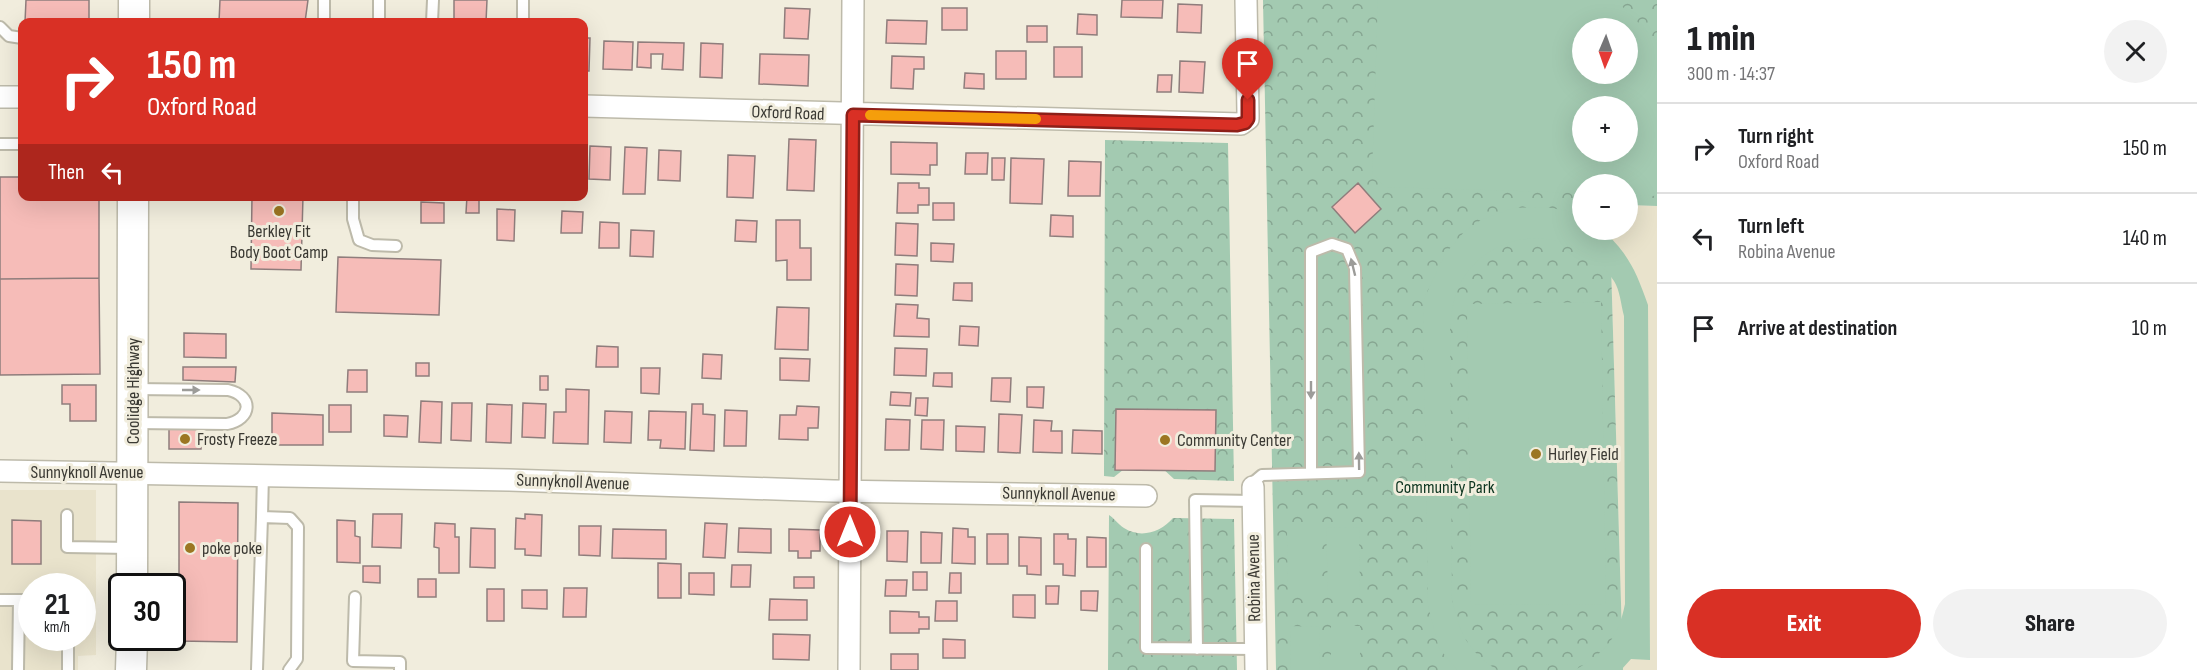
<!DOCTYPE html>
<html lang="en">
<head>
<meta charset="utf-8">
<style>
	body { margin:0; font-family:"Sofia Sans Condensed",sans-serif; background:#f2f2f2; color:#202124; height:100vh; display:flex; flex-direction:column; font-size:22px; white-space:nowrap }
	* { box-sizing:border-box; margin:0 }
	p { font-size:20px; color:#757577 }
	.icon { flex:none; width:33px; height:33px; fill:none; stroke:currentColor; stroke-width:2; stroke-linecap:round; stroke-linejoin:round }
	.map { position:relative; flex:1; overflow:hidden }
	.sheet { display:flex; flex-direction:column; background:#fff; width:540px }
	.sheet>* { flex:none }
	.hud { position:absolute; left:18px; top:18px; width:570px; height:183px; border-radius:12px; box-shadow:0 6px 24px #0002; background:#d93025; color:#fff; overflow:hidden }
	.needle { width:39px; rotate:182deg }
	.controls { position:absolute; left:1572px; top:18px; display:grid; gap:12px }
	.controls a { display:grid; place-items:center; width:66px; height:66px; border-radius:50%; background:#fff; box-shadow:0 6px 24px #0002; font-size:30px }
	.speed { position:absolute; left:18px; top:573px; display:flex; gap:12px; font-size:30px; font-weight:700; text-align:center }
	.speed>* { display:grid; place-content:center; width:78px; height:78px; border-radius:50%; background:#fff; box-shadow:0 6px 24px #0002; line-height:1 }
	.speed small { font-size:15px; font-weight:400 }
	.speed .limit { border:3px solid #111; border-radius:9px; background:#fff; color:#111 }
	.pin { position:absolute; display:grid; place-items:center; width:51px; height:51px; color:#fff; margin:-62px -26px; border-radius:50% 50% 50% 0; rotate:-45deg; box-shadow:0 0 6px #0007 }
	.pin .icon { rotate:45deg }
	.me { position:absolute; width:66px; margin:-33px; rotate:0deg; stroke-linejoin:round; filter:drop-shadow(0 0 4px #0008) }
	.turn { display:flex; align-items:center; gap:21px; height:126px; padding:0 30px; font-size:27px }
	.turn .icon { width:78px; height:78px; stroke-width:2.5 }
	.turn b { display:block; font-size:42px; line-height:51px }
	.then { display:flex; align-items:center; height:57px; padding:0 30px; background:#0003; gap:12px; font-size:22px }
	.round { display:grid; place-items:center; flex:none; width:63px; height:63px; border-radius:32px; background:#f2f2f2 }
	.headline { display:flex; align-items:center; justify-content:space-between; height:102px; padding:0 30px }
	h1 { font-size:36px; font-weight:800; line-height:45px }
	.primary-button { display:flex; gap:12px; margin-top:auto; padding:12px 30px }
	.primary-button a { flex:1; height:69px; border-radius:36px; background:#d93025; color:#fff; font-size:24px; font-weight:800; line-height:69px; text-align:center }
	.primary-button a+a { background:#f2f2f2; color:#202124 }
	ul { padding:0; list-style:none }
	li { display:flex; align-items:center; gap:18px; height:90px; padding:0 30px; border-top:2px solid #e0e0e0 }
	li div { flex:1 }
	li b { display:block; font-size:22px }
	li em { font-style:normal }
	main { display:flex; flex:1; min-height:0 }
	.map>svg:first-child { display:block }
</style>
</head>
<body>
<main>
<div class="map">
<svg width="1657" height="670" viewBox="0 0 1657 670">
	<defs>
		<pattern id="forest-crowns" width="20" height="18" patternUnits="userSpaceOnUse" patternTransform="scale(1.5)"><rect width="20" height="18" fill="#a3cab1"/><path d="M2 6a3 3 0 1 1 6 0M12 15a3 3 0 1 1 6 0" fill="none" stroke="#86a591"/></pattern>
	</defs>
	<rect width="100%" height="100%" fill="#f1eddd"/>
	<path fill="#e9e3cc" fill-rule="evenodd" d="M 1628,205 L 1657,206 L 1657,670 L 1623,670 L 1610,230 L 1628,230 Z
		M 0,490 L 96,490 L 96,655 L 78,656 L 78,670 L 0,670 ZM 32,586 L 82,586 L 82,638 L 32,638 Z"/>
	<path fill="url(#forest-crowns)" fill-rule="evenodd" d="M 1263,0 L 1657,0 L 1657,206 L 1628,205 L 1628,184 L 1582,184 L 1582,230 L 1610,230 L 1623,670 L 1276,670 ZM 1582,28 L 1628,28 L 1628,74 L 1582,74 ZM 1582,106 L 1628,106 L 1628,152 L 1582,152 Z
		M 1105,140 L 1228,143 L 1234,481 L 1174,479 L 1161,467 L 1128,466 L 1114,477 L 1104,476 Z
		M 1109,515 C 1114,518 1118,524 1124,528 C 1141,539 1161,532 1173,518 L 1234,519 L 1237,670 L 1108,670 Z"/>
	<path fill="#a3cab1" fill-rule="evenodd" d="M 1378,0 L 1616,0 L 1657,42 L 1657,196 L 1628,195 L 1628,184 L 1582,184 L 1582,193 L 1386,187 L 1372,174 ZM 1582,28 L 1628,28 L 1628,74 L 1582,74 ZM 1582,106 L 1628,106 L 1628,152 L 1582,152 Z
		M 1546,207 L 1572,212 L 1582,218 L 1582,230 L 1603,230 C 1629,255 1636,271 1648,305 L 1650,660 L 1631,659 L 1621,670 L 1575,670 C 1605,653 1618,638 1625,604 L 1624,316 C 1621,305 1620,290 1614,281 C 1578,226 1497,223 1462,280 C 1454,294 1452,310 1450,325 L 1452,599 C 1460,634 1467,650 1497,670 L 1457,670 L 1439,648 L 1428,606 L 1423,301 L 1445,254 L 1464,232 L 1481,220 L 1513,208 Z
		M 1601,302 L 1606,604 L 1471,605 L 1467,304 Z
		M 1359,527 L 1360,590 L 1328,590 L 1326,528 Z
		M 1287,528 L 1319,528 L 1319,591 L 1288,591 Z
		M 1290,626 L 1319,627 L 1320,670 L 1291,670 Z
		M 1331,626 L 1360,626 L 1360,670 L 1331,670 Z"/>
	<path fill="#f6bcb8" stroke="#8f7d7c" stroke-width="1.5" d="M 26,0 L 89,0 L 89,22 L 25,22 Z
		M 220,0 L 308,0 L 305,22 L 219,22 Z
		M 454,0 L 487,0 L 486,22 L 454,22 Z
		M 1122,0 L 1163,0 L 1162,18 L 1121,17 Z
		M 1178,4 L 1202,5 L 1201,33 L 1177,32 Z
		M 785,8 L 810,9 L 808,39 L 784,38 Z
		M 942,8 L 967,8 L 967,30 L 942,30 Z
		M 1078,14 L 1097,15 L 1097,35 L 1077,34 Z
		M 887,20 L 927,21 L 926,44 L 886,43 Z
		M 1027,26 L 1047,26 L 1047,42 L 1027,42 Z
		M 584,38 L 590,38 L 589,71 L 584,71 Z
		M 604,41 L 633,42 L 632,70 L 603,69 Z
		M 638,42 L 684,43 L 683,70 L 662,69 L 663,54 L 651,54 L 651,68 L 637,67 Z
		M 701,43 L 723,44 L 722,78 L 700,77 Z
		M 1054,47 L 1082,47 L 1082,77 L 1054,77 Z
		M 996,51 L 1026,51 L 1026,79 L 996,79 Z
		M 760,54 L 809,55 L 808,86 L 759,84 Z
		M 892,56 L 924,57 L 924,69 L 914,69 L 913,89 L 891,88 Z
		M 1180,61 L 1205,62 L 1203,93 L 1179,92 Z
		M 965,73 L 984,74 L 984,89 L 964,88 Z
		M 1158,75 L 1172,75 L 1171,92 L 1157,92 Z
		M 789,139 L 816,140 L 814,191 L 787,190 Z
		M 891,142 L 937,143 L 937,165 L 930,165 L 930,175 L 891,174 Z
		M 590,146 L 611,147 L 610,180 L 589,179 Z
		M 625,147 L 647,148 L 645,194 L 623,194 Z
		M 659,150 L 681,151 L 680,181 L 658,180 Z
		M 966,153 L 988,153 L 987,174 L 965,174 Z
		M 728,155 L 755,156 L 753,198 L 727,197 Z
		M 992,158 L 1005,158 L 1004,180 L 992,180 Z
		M 1011,158 L 1044,159 L 1042,204 L 1010,203 Z
		M 1069,161 L 1101,162 L 1100,196 L 1068,196 Z
		M 0,177 L 22,177 L 22,196 L 99,196 L 99,278 L 0,279 Z
		M 898,183 L 919,183 L 919,188 L 929,188 L 929,205 L 918,205 L 918,213 L 897,213 Z
		M 1358,183 L 1381,209 L 1355,233 L 1332,207 Z
		M 252,196 L 303,196 L 301,270 L 251,269 Z
		M 467,196 L 479,196 L 479,213 L 466,213 Z
		M 421,202 L 444,203 L 444,223 L 421,223 Z
		M 933,203 L 954,203 L 954,220 L 933,220 Z
		M 497,209 L 515,210 L 514,241 L 497,240 Z
		M 562,211 L 583,212 L 582,233 L 561,233 Z
		M 1051,215 L 1073,216 L 1073,237 L 1050,236 Z
		M 736,220 L 757,221 L 756,242 L 735,241 Z
		M 776,220 L 800,220 L 800,248 L 811,248 L 811,280 L 787,280 L 787,260 L 776,261 Z
		M 600,222 L 619,223 L 619,248 L 599,248 Z
		M 896,223 L 918,224 L 917,256 L 895,255 Z
		M 631,230 L 654,231 L 653,257 L 630,256 Z
		M 931,243 L 954,244 L 953,262 L 931,261 Z
		M 338,257 L 441,260 L 439,315 L 336,312 Z
		M 896,264 L 918,265 L 917,296 L 895,295 Z
		M 99,278 L 100,374 L 0,375 L 0,279 Z
		M 954,283 L 972,283 L 972,301 L 953,300 Z
		M 896,304 L 918,305 L 917,318 L 929,319 L 929,337 L 894,336 Z
		M 777,307 L 809,308 L 808,350 L 775,349 Z
		M 960,326 L 979,327 L 978,346 L 959,345 Z
		M 184,333 L 226,334 L 226,358 L 184,357 Z
		M 597,346 L 618,347 L 618,367 L 596,367 Z
		M 895,348 L 927,349 L 926,376 L 894,375 Z
		M 703,354 L 722,355 L 721,379 L 702,378 Z
		M 780,358 L 810,359 L 809,381 L 780,380 Z
		M 416,363 L 429,363 L 429,376 L 416,376 Z
		M 183,367 L 236,367 L 235,382 L 183,380 Z
		M 641,368 L 660,368 L 659,394 L 641,393 Z
		M 348,370 L 367,370 L 367,392 L 347,392 Z
		M 934,373 L 952,373 L 952,387 L 933,386 Z
		M 540,376 L 548,376 L 548,390 L 540,390 Z
		M 992,378 L 1011,378 L 1010,402 L 991,401 Z
		M 62,385 L 96,385 L 96,421 L 70,421 L 70,404 L 62,404 Z
		M 1027,387 L 1044,387 L 1043,408 L 1027,407 Z
		M 566,389 L 589,390 L 588,444 L 553,443 L 554,412 L 566,412 Z
		M 891,392 L 911,393 L 910,406 L 890,405 Z
		M 916,398 L 928,398 L 927,416 L 915,415 Z
		M 421,401 L 442,402 L 441,443 L 419,442 Z
		M 452,403 L 472,403 L 471,441 L 451,440 Z
		M 523,403 L 546,404 L 545,438 L 522,437 Z
		M 487,404 L 512,405 L 511,443 L 486,442 Z
		M 692,404 L 703,404 L 703,414 L 715,415 L 714,451 L 690,450 Z
		M 329,405 L 351,405 L 351,432 L 329,432 Z
		M 797,406 L 819,407 L 818,428 L 808,428 L 808,440 L 779,439 L 780,415 L 796,415 Z
		M 1116,409 L 1216,410 L 1215,471 L 1115,470 Z
		M 725,410 L 747,411 L 746,446 L 724,446 Z
		M 605,411 L 632,412 L 631,443 L 604,442 Z
		M 649,411 L 686,412 L 685,449 L 660,448 L 661,440 L 648,440 Z
		M 272,413 L 323,415 L 323,445 L 272,445 Z
		M 999,414 L 1022,415 L 1020,453 L 998,452 Z
		M 384,415 L 408,416 L 407,437 L 384,436 Z
		M 886,419 L 910,420 L 909,450 L 885,450 Z
		M 922,420 L 944,420 L 943,450 L 921,449 Z
		M 1034,420 L 1052,421 L 1051,431 L 1062,431 L 1062,453 L 1033,452 Z
		M 169,425 L 202,425 L 201,449 L 169,449 Z
		M 956,426 L 985,427 L 984,452 L 956,451 Z
		M 1073,430 L 1102,431 L 1102,454 L 1072,453 Z
		M 179,502 L 238,503 L 237,642 L 179,641 Z
		M 373,514 L 402,514 L 401,548 L 372,547 Z
		M 525,514 L 542,515 L 541,556 L 525,555 L 525,549 L 515,549 L 516,518 L 525,519 Z
		M 12,520 L 41,521 L 41,564 L 12,564 Z
		M 337,520 L 355,521 L 355,536 L 360,537 L 360,563 L 337,562 Z
		M 435,523 L 455,524 L 455,537 L 459,537 L 459,573 L 439,573 L 439,548 L 434,547 Z
		M 705,523 L 727,524 L 725,558 L 703,557 Z
		M 579,526 L 601,526 L 600,556 L 579,555 Z
		M 471,528 L 495,529 L 495,568 L 470,567 Z
		M 739,528 L 771,529 L 771,553 L 738,552 Z
		M 953,528 L 968,529 L 968,537 L 975,537 L 975,564 L 952,563 Z
		M 613,529 L 666,530 L 666,559 L 612,558 Z
		M 789,529 L 820,530 L 820,551 L 811,551 L 811,558 L 798,558 L 798,551 L 789,551 Z
		M 887,531 L 908,531 L 907,562 L 887,561 Z
		M 921,532 L 942,533 L 941,563 L 921,563 Z
		M 987,534 L 1008,534 L 1008,564 L 987,564 Z
		M 1054,534 L 1068,534 L 1068,539 L 1076,539 L 1075,576 L 1063,575 L 1063,564 L 1054,564 Z
		M 1019,537 L 1041,538 L 1041,575 L 1027,574 L 1027,566 L 1019,566 Z
		M 1087,537 L 1106,538 L 1106,567 L 1087,567 Z
		M 658,563 L 681,564 L 681,598 L 658,598 Z
		M 732,565 L 751,565 L 750,587 L 731,587 Z
		M 363,566 L 380,566 L 380,583 L 363,582 Z
		M 913,572 L 927,572 L 927,590 L 913,590 Z
		M 689,573 L 714,573 L 714,595 L 689,594 Z
		M 950,573 L 961,573 L 961,593 L 949,593 Z
		M 794,577 L 814,577 L 814,588 L 794,588 Z
		M 418,579 L 436,579 L 436,597 L 418,597 Z
		M 886,580 L 907,580 L 906,596 L 885,596 Z
		M 1046,586 L 1059,586 L 1058,604 L 1046,604 Z
		M 564,588 L 587,588 L 586,617 L 563,617 Z
		M 487,589 L 504,589 L 504,621 L 487,621 Z
		M 522,590 L 547,590 L 547,609 L 522,608 Z
		M 1081,591 L 1098,591 L 1097,611 L 1081,610 Z
		M 1013,595 L 1035,595 L 1035,618 L 1013,617 Z
		M 770,599 L 807,600 L 807,620 L 769,620 Z
		M 936,601 L 957,601 L 957,621 L 935,621 Z
		M 890,611 L 919,612 L 919,617 L 929,617 L 929,629 L 919,629 L 919,633 L 890,633 Z
		M 773,634 L 810,635 L 809,660 L 773,659 Z
		M 943,639 L 965,640 L 965,658 L 943,658 Z
		M 891,654 L 918,654 L 918,670 L 891,670 Z"/>
	<g fill="none" stroke-linecap="round" stroke-linejoin="round">
		<g stroke="#bdbaaa" stroke-width="14">
			<path id="service" d="M 324,22 L 324,0
				M 379,22 L 379,0
				M 432,22 L 433,0
				M 523,22 L 523,0
				M 0,27 L 9,36 L 22,38
				M 0,144 L 22,144
				M 353,196 L 353,219 L 359,240 L 372,245 L 396,246
				M 133,389 L 228,390 C 254,396 252,419 227,424 L 134,423
				M 263,474 L 262,517 L 290,518 L 298,527 L 297,659 L 289,670
				M 1253,487 L 1256,480 L 1262,475 L 1359,472 L 1355,268 L 1347,249 L 1332,244 L 1311,252 L 1311,472
				M 67,515 L 67,547 L 130,548
				M 1146,549 L 1146,648 L 1256,649
				M 355,597 L 353,661 L 400,662 L 400,670
				M 0,600 L 32,600
				M 1197,649 L 1195,500 L 1253,501
				M 18,670 L 19,600
				M 68,670 L 68,638
				M 257,670 L 262,517"/>
		</g>
		<g stroke="#bdbaaa" stroke-width="24">
			<path id="minor" d="M 0,97 L 22,97
				M 584,106 L 1241,124 L 1248,119 L 1248,114 L 1246,0
				M 0,471 L 509,480 L 833,491 L 1146,496
				M 1253,487 L 1256,670
				M 849,670 L 853,0"/>
		</g>
		<g stroke="#bdbaaa" stroke-width="33">
			<path id="secondary" d="M 134,22 L 134,0
				M 132,586 L 133,196
				M 131,670 L 132,638"/>
		</g>
		<use href="#service" stroke="#fff" stroke-width="10"/>
		<use href="#minor" stroke="#fff" stroke-width="21"/>
		<use href="#secondary" stroke="#fff" stroke-width="30"/>
	</g>
	<defs><path id="oneway-solid" d="M-6-.8H1V-3.2L6.5 0L1 3.2V.8H-6Z" transform="scale(1.5)"/></defs>
	<g fill="#9c9c99">
		<use href="#oneway-solid" transform="translate(1353 267) rotate(-104)"/>
		<use href="#oneway-solid" transform="translate(191 390)"/>
		<use href="#oneway-solid" transform="translate(1311 390) rotate(90)"/>
		<use href="#oneway-solid" transform="translate(1359 461) rotate(-91)"/>
	</g>
	<g fill="none" stroke-linecap="round" stroke-linejoin="round">
		<g stroke="#8d1f18" stroke-width="15">
			<path id="route" d="M 850,532 L 853,115 L 1237,125 L 1245,123 L 1248,119 L 1248,100"/>
		</g>
		<use href="#route" stroke="#d93025" stroke-width="10"/>
		<path stroke="#f59e0b" stroke-width="10" d="M 870,115 L 1036,119"/>
	</g>
	<g fill="#9c7622" stroke="#f1eddd" stroke-width="2">
		<circle cx="279" cy="211" r="6"/>
		<circle cx="185" cy="439" r="6"/>
		<circle cx="1165" cy="440" r="6"/>
		<circle cx="1536" cy="454" r="6"/>
		<circle cx="190" cy="548" r="6"/>
	</g>
	<g text-anchor="middle" dominant-baseline="central" stroke-width="6" stroke-linejoin="round" paint-order="stroke">
		<g font-size="18" fill="#3a3933" stroke="#f1eddd">
			<text transform="translate(788 113) rotate(2)">Oxford Road</text>
			<text transform="translate(133 391) rotate(-90)">Coolidge Highway</text>
			<text x="87" y="472">Sunnyknoll Avenue</text>
			<text transform="translate(573 482) rotate(2)">Sunnyknoll Avenue</text>
			<text transform="translate(1059 494) rotate(1)">Sunnyknoll Avenue</text>
			<text transform="translate(1254 578) rotate(-91)">Robina Avenue</text>
		</g>
		<g font-size="18" fill="#3a3933" stroke="#f1eddd" text-anchor="start">
			<text x="279" y="231" text-anchor="middle">Berkley Fit<tspan x="279" dy="21">Body Boot Camp</tspan></text>
			<text x="197" y="439">Frosty Freeze</text>
			<text x="1177" y="440">Community Center</text>
			<text x="1548" y="454">Hurley Field</text>
			<text x="202" y="548">poke poke</text>
		</g>
		<g font-size="18" fill="#0d3520" stroke="#f1eddd">
			<text x="1445" y="487">Community Park</text>
		</g>
	</g>
</svg>
<div class="controls">
<a><svg class="needle" viewBox="-14 -14 28 28"><path d="M0-13l5 13h-10z" fill="#e53935"/><path d="M0 13l5-13h-10z" fill="#757577"/></svg></a>
<a>+</a>
<a>−</a>
</div>
<div class="speed"><div>21<small>km/h</small></div><div class="limit">30</div></div>
<div class="pin" style="left:1248px;top:100px;background:#d93025"><svg class="icon" aria-label="arrive" viewBox="0 0 24 24"><path d="M6 21V4h12l-3 4 3 4H6"/></svg></div>
<svg class="me" style="left:850px;top:532px" viewBox="-20 -20 40 40"><circle r="17" fill="#d93025" stroke="#fff" stroke-width="3"/><path d="M0-11L8 9 0 5-8 9z" fill="#fff"/></svg>
<div class="hud">
<div class="turn"><svg class="icon" aria-label="right" viewBox="0 0 24 24"><path d="M7 20v-9h11M14 6l5 5-5 5"/></svg><div><b>150 m</b>Oxford Road</div></div>
<div class="then">Then<svg class="icon" aria-label="left" viewBox="0 0 24 24"><path d="M17 20v-9H6M10 6l-5 5 5 5"/></svg></div>
</div>
</div>
<section class="sheet">
<div class="headline"><div><h1>1 min</h1><p>300 m · 14:37</p></div><a class="round"><svg class="icon" aria-label="close" viewBox="0 0 24 24"><path d="M6 6l12 12M18 6L6 18"/></svg></a></div>
<ul>
<li><svg class="icon" aria-label="right" viewBox="0 0 24 24"><path d="M7 20v-9h11M14 6l5 5-5 5"/></svg><div><b>Turn right</b><p>Oxford Road</p></div><em>150 m</em></li>
<li><svg class="icon" aria-label="left" viewBox="0 0 24 24"><path d="M17 20v-9H6M10 6l-5 5 5 5"/></svg><div><b>Turn left</b><p>Robina Avenue</p></div><em>140 m</em></li>
<li><svg class="icon" aria-label="arrive" viewBox="0 0 24 24"><path d="M6 21V4h12l-3 4 3 4H6"/></svg><div><b>Arrive at destination</b></div><em>10 m</em></li>
</ul>
<div class="primary-button"><a>Exit</a><a>Share</a></div>
</section>
</main>
</body>
</html>
